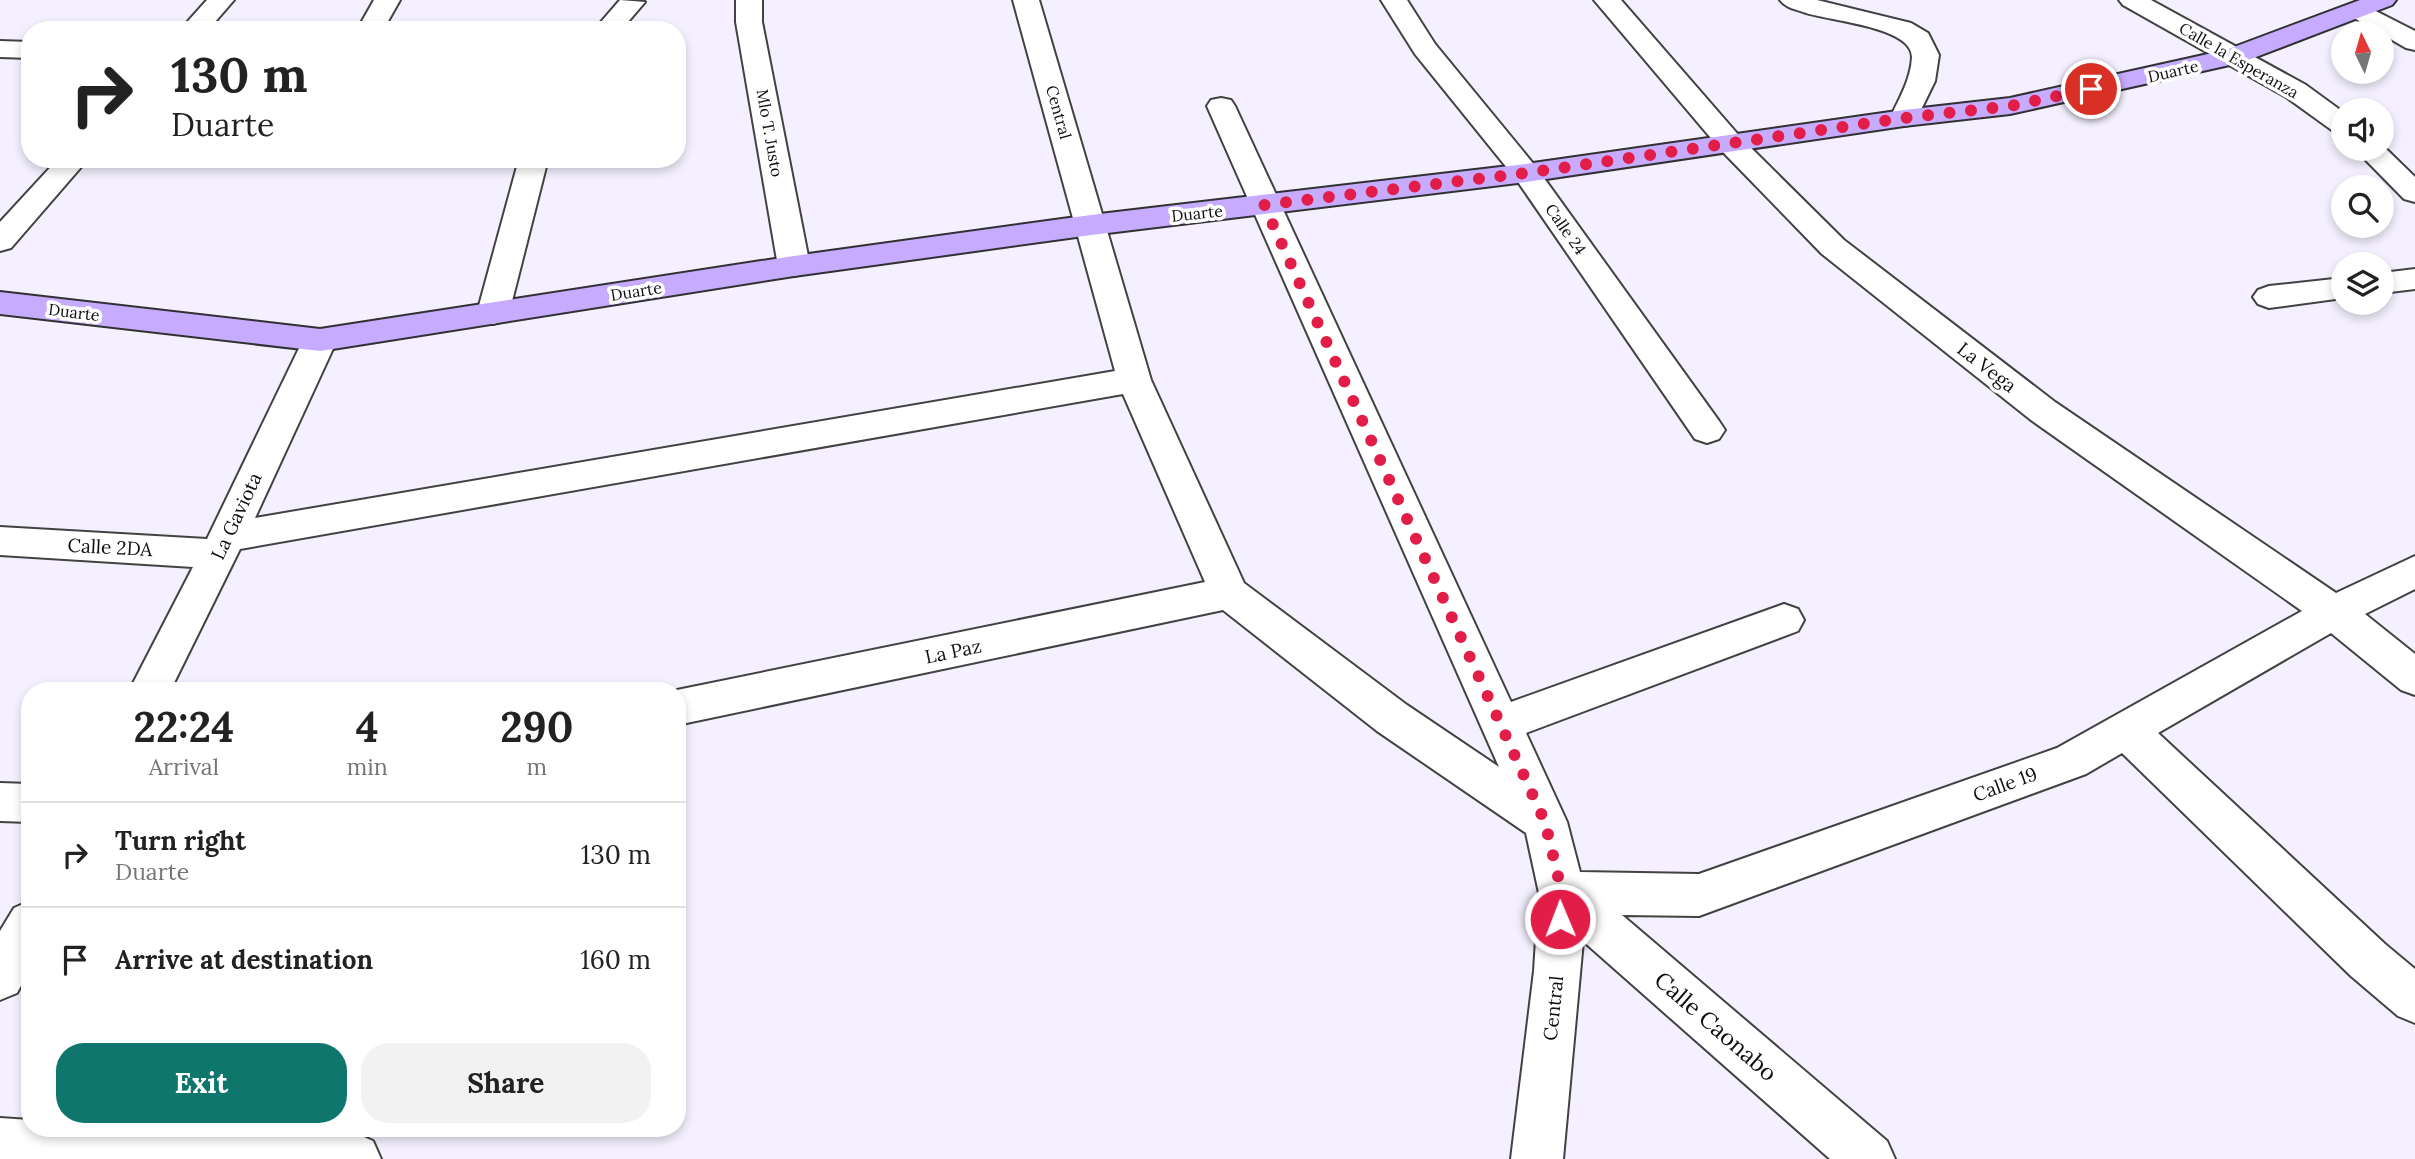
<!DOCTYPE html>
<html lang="en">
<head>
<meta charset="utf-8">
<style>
	body { margin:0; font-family:Lora,serif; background:#f2f2f2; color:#222; height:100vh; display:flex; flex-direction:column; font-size:26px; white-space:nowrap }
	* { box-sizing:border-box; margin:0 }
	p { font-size:23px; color:#767676 }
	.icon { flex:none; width:38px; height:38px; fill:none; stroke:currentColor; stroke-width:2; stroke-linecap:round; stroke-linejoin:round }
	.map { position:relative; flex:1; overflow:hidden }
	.drawer { position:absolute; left:21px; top:682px; width:665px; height:455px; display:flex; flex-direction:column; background:#fff; border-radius:28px; box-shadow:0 4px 10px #0003 }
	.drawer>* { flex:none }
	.guide { position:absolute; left:21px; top:21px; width:665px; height:147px; border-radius:28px; box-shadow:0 4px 10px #0003; background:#fff; color:#222; overflow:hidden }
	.needle { width:46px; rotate:355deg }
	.buttons { position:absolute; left:2331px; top:21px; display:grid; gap:14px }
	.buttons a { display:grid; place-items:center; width:63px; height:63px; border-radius:50%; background:#fff; box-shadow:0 4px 10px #0003; font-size:35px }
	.pin { position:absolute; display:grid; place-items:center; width:60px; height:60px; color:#fff; margin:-30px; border:4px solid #fff; border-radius:50%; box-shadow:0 2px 7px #0007 }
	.me { position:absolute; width:77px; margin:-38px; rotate:359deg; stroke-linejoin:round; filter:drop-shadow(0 0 5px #0008) }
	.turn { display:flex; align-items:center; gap:24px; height:147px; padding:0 35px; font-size:32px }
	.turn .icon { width:91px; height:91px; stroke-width:2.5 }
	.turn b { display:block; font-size:49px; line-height:60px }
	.eta { display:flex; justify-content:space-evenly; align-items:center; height:119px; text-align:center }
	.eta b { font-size:42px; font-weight:800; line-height:49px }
	.button { display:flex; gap:14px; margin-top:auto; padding:14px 35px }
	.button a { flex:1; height:80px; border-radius:28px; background:#0f766e; color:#fff; font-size:28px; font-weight:800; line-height:80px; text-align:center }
	.button a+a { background:#f2f2f2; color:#222 }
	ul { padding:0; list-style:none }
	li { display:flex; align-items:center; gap:21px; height:105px; padding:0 35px; border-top:2px solid #e0e0e0 }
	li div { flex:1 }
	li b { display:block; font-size:26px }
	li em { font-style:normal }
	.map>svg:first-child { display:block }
</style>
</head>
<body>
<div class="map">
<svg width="2415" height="1159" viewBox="0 0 2415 1159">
	<rect width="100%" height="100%" fill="#f4f0ff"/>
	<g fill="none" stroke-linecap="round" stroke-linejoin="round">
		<g stroke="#424242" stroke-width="4">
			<path id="street" d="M 207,0 L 234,0 L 208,30 L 180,30 Z
				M 374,0 L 400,0 L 383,30 L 357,30 Z
				M 620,0 L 645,2 L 621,30 L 594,30 Z
				M 736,0 L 762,0 L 762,22 L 810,266 L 805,273 L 794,276 L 783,273 L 778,266 L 736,22 Z
				M 1013,0 L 1039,0 L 1151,380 L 1244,583 L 1407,705 L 1499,767 L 1207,106 L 1211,100 L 1221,98 L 1231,100 L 1235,106 L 1511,702 L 1784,604 L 1798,609 L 1804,620 L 1798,631 L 1526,733 L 1567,822 L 1580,872 L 1699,874 L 2057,748 L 2302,611 L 2031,420 L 1822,254 L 1721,150 L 1594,0 L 1621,0 L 1741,138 L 1844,240 L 2055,402 L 2336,593 L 2415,556 L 2415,589 L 2365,614 L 2415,654 L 2415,695 L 2401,690 L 2331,633 L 2158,733 L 2385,944 L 2415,969 L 2415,1023 L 2398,1016 L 2351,976 L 2122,753 L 2086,774 L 1699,916 L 1622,915 L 1887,1141 L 1895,1159 L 1830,1159 L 1583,941 L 1563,1159 L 1511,1159 L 1534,971 L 1539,893 L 1526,833 L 1377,731 L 1223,610 L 677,725 L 677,691 L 675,691 L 677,690 L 1205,582 L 1123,394 L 240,549 L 170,691 L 129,691 L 193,567 L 0,555 L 0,527 L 207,539 L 303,340 L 308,332 L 320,329 L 332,332 L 337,340 L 255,518 L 1115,371 Z
				M 1381,0 L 1407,0 L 1435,44 L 1536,167 L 1719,421 L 1725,430 L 1719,439 L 1707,443 L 1695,439 L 1516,179 L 1415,54 Z
				M 1780,0 L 1817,0 L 1911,23 L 1928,33 L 1939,55 L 1935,81 L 1914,124 L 1904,126 L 1894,124 L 1890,118 C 1899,99 1911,79 1912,57 C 1912,26 1827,21 1803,12 C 1795,9 1786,8 1780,0 Z
				M 2119,0 L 2151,0 L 2306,85 L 2343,112 L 2343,133 L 2333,131 L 2286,97 L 2123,5 Z
				M 2358,2 L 2415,31 L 2415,50 L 2406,48 L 2349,15 L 2345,10 L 2349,5 Z
				M 0,41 L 30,42 L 30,58 L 0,57 Z
				M 2382,145 L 2415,177 L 2415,202 L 2404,199 L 2355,149 L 2382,149 Z
				M 58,159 L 88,159 L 11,248 L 0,251 L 0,222 Z
				M 519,159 L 548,159 L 509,313 L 504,321 L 493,324 L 482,321 L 477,313 Z
				M 2415,269 L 2415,289 L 2382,293 L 2382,273 Z
				M 2343,278 L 2343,298 L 2269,308 L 2258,304 L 2253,297 L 2258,290 L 2269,286 Z
				M 0,783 L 30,784 L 30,822 L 0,821 Z
				M 30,901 L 30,969 L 17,993 L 0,1000 L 0,931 L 14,908 Z
				M 0,1118 L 30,1120 L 30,1129 L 248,1129 L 355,1133 L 373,1141 L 381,1159 L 0,1159 Z"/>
		</g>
		<g stroke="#313131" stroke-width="4">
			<path id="secondary" d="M 2360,0 L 2396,0 L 2392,5 L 2243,62 L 2010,114 L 1904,126 L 1526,182 L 1091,235 L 794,276 L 320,351 L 0,314 L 0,292 L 320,329 L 794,256 L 1091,215 L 1526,164 L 1904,110 L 2010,98 L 2226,50 Z"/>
		</g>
		<use href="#street" fill="#fff" fill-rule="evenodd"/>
		<use href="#secondary" fill="#c6abff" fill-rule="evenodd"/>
	</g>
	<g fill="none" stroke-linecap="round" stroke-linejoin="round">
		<path stroke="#e11d48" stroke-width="12" stroke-dasharray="0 21.6" d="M 1560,919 L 1562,893 L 1545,822 L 1264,205 L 1526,173 L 1904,118 L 2010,106 L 2091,89"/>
	</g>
	<g text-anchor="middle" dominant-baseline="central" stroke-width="7" stroke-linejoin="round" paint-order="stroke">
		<g font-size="16" fill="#0f0f0f" stroke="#fff">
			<text transform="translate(2239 60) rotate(30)">Calle la Esperanza</text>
			<text transform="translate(2173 71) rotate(-13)">Duarte</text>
			<text transform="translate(1059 112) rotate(74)">Central</text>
			<text transform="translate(770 133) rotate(80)">Mlo T. Justo</text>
			<text transform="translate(1197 213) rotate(-6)">Duarte</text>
			<text transform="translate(1566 229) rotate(55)">Calle 24</text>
			<text transform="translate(636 291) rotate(-9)">Duarte</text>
			<text transform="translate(74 312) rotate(7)">Duarte</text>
		</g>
		<g font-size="19" fill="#0f0f0f" stroke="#fff">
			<text transform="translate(1987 367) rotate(38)">La Vega</text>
			<text transform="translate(236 516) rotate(-65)">La Gaviota</text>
			<text transform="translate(110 547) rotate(3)">Calle 2DA</text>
			<text transform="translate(953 651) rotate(-12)">La Paz</text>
			<text transform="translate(2005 784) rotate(-20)">Calle 19</text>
			<text transform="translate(1553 1008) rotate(-84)">Central</text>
		</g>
		<g font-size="23" fill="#0f0f0f" stroke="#fff">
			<text transform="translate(1716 1026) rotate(41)">Calle Caonabo</text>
		</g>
	</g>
</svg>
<div class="buttons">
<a><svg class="needle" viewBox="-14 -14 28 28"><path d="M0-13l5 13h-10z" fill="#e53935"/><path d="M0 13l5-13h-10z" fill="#767676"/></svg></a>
<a><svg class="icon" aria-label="sound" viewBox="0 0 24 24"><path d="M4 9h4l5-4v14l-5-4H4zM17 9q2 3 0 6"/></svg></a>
<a><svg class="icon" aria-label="search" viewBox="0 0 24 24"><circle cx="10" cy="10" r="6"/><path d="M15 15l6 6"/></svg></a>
<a><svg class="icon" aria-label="layers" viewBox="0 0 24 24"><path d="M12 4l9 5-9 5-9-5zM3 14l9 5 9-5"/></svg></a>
</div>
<div class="pin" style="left:2091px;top:89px;background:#d93025"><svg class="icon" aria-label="arrive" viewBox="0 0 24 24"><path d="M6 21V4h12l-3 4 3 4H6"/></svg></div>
<svg class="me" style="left:1560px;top:919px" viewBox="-20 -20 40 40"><circle r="17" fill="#e11d48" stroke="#fff" stroke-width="3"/><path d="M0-11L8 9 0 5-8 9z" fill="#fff"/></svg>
<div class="guide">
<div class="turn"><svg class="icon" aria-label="right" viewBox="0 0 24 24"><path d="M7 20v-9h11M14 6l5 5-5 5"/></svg><div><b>130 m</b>Duarte</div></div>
</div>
<section class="drawer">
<div class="eta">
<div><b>22:24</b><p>Arrival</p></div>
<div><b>4</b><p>min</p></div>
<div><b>290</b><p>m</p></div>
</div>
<ul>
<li><svg class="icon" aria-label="right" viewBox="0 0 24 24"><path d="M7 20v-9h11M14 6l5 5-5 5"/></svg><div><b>Turn right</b><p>Duarte</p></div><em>130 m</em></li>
<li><svg class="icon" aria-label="arrive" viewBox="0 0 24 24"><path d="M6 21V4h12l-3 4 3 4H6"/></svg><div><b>Arrive at destination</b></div><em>160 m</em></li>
</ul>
<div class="button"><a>Exit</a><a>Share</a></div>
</section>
</div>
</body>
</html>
